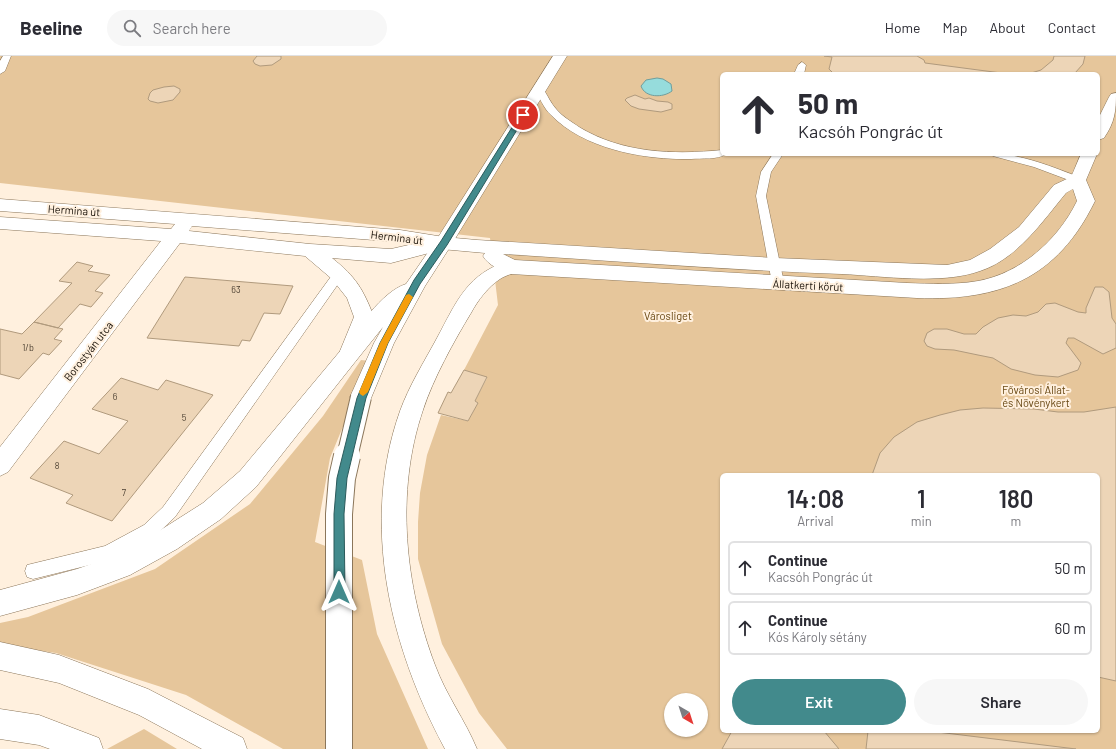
<!DOCTYPE html>
<html lang="en">
<head>
<meta charset="utf-8">
<style>
	body { margin:0; font-family:Barlow,sans-serif; background:#f7f7f7; color:#2b2b33; height:100vh; display:flex; flex-direction:column; font-size:15px; white-space:nowrap }
	* { box-sizing:border-box; margin:0 }
	p { font-size:13px; color:#7c7c81 }
	.icon { flex:none; width:22px; height:22px; fill:none; stroke:currentColor; stroke-width:2; stroke-linecap:round; stroke-linejoin:round }
	.map { position:relative; flex:1; overflow:hidden }
	.panel { position:absolute; left:720px; top:417px; width:380px; height:260px; display:flex; flex-direction:column; background:#fff; border-radius:6px; box-shadow:0 1px 3px #0004 }
	.panel>* { flex:none }
	.top-card { position:absolute; left:720px; top:16px; width:380px; height:84px; border-radius:6px; box-shadow:0 1px 3px #0004; background:#fff; color:#2b2b33; overflow:hidden }
	.needle { width:26px; rotate:141deg }
	.fabs { position:absolute; left:664px; top:637px; display:grid; gap:8px }
	.fabs a { display:grid; place-items:center; width:44px; height:44px; border-radius:50%; background:#fff; box-shadow:0 1px 3px #0004; font-size:20px }
	.pin { position:absolute; display:grid; place-items:center; width:34px; height:34px; color:#fff; margin:-17px; border:2px solid #fff; border-radius:50%; box-shadow:0 1px 4px #0007 }
	.me { position:absolute; width:44px; margin:-22px; rotate:0deg; stroke-linejoin:round; filter:drop-shadow(0 0 3px #0008) }
	.turn { display:flex; align-items:center; gap:14px; height:84px; padding:0 12px; font-size:18px }
	.turn .icon { width:52px; height:52px; stroke-width:2.5 }
	.turn b { display:block; font-size:28px; line-height:34px }
	.eta { display:flex; justify-content:space-evenly; align-items:center; height:68px; text-align:center }
	.eta b { font-size:24px; font-weight:600; line-height:28px }
	.button { display:flex; gap:8px; margin-top:auto; padding:8px 12px }
	.button a { flex:1; height:46px; border-radius:24px; background:#428a8c; color:#fff; font-size:16px; font-weight:600; line-height:46px; text-align:center }
	.button a+a { background:#f7f7f7; color:#2b2b33 }
	ul { padding:0; list-style:none }
	li { display:flex; align-items:center; gap:12px; height:54px; margin:0 8px 6px; padding:0 4px; border:2px solid #e1e1e2; border-radius:6px }
	li div { flex:1 }
	li b { display:block; font-size:15px }
	li em { font-style:normal }
	header { display:flex; align-items:center; gap:24px; box-sizing:border-box; height:56px; padding:0 20px; background:#fff; border-bottom:1px solid #e1e1e2 }
	header strong { font-size:19px }
	nav { display:flex; gap:22px; margin-inline-start:auto; font-size:14px }
	.search { width:280px; height:36px; background:#f7f7f7; display:flex; align-items:center; gap:10px; box-sizing:border-box; padding:0 14px; border-radius:22px; color:#7c7c81; font-size:15px }
	.map>svg:first-child { display:block }
</style>
</head>
<body>
<header>
<strong>Beeline</strong>
<div class="search"><svg class="icon" aria-label="search" viewBox="0 0 24 24"><circle cx="10" cy="10" r="6"/><path d="M15 15l6 6"/></svg>Search here</div>
<nav><a>Home</a><a>Map</a><a>About</a><a>Contact</a></nav>
</header>
<div class="map">
<svg width="1116" height="693" viewBox="0 0 1116 693">
	<rect width="100%" height="100%" fill="#fff0de"/>
	<path fill="#e6c69b" fill-rule="evenodd" d="M 0,0 L 1116,0 L 1116,693 L 507,693 L 479,657 L 442,588 L 418,503 L 418,466 L 420,437 L 427,399 L 441,359 L 468,365 L 478,347 L 475,345 L 487,322 L 464,314 L 498,249 L 490,182 L 0,127 ZM 722,18 L 1098,18 L 1098,98 L 722,98 ZM 722,419 L 1098,419 L 1098,675 L 722,675 ZM 671,644 L 701,644 L 701,674 L 671,674 Z
		M 361,304 L 370,305 L 330,402 L 315,486 L 362,504 L 377,578 L 428,693 L 283,693 L 186,639 L 56,597 L 0,589 L 0,567 L 28,561 L 155,513 L 250,448 L 323,360 Z
		M 144,673 L 177,693 L 107,693 Z"/>
	<path fill="#96dcdc" stroke="#709e9c" d="M 657,22 L 663,23 L 671,28 L 672,35 C 663,42 645,42 641,30 L 646,24 Z"/>
	<path fill="#edd5b7" stroke="#b09a7d" d="M 257,0 L 281,0 L 281,3 L 272,9 L 260,10 L 255,8 L 253,5 Z
		M 824,0 L 917,0 L 924,4 L 925,7 L 1009,18 L 861,18 L 852,17 L 851,18 L 834,18 L 829,13 L 832,1 Z
		M 1054,0 L 1085,0 L 1083,8 L 1075,17 L 1076,18 L 1028,18 L 1041,14 L 1053,4 Z
		M 174,30 L 180,33 L 180,36 L 173,44 L 158,47 L 150,45 L 148,43 L 150,37 L 153,34 L 164,31 Z
		M 635,39 L 645,43 L 649,42 L 657,45 L 668,46 L 672,48 L 672,53 L 661,56 L 639,53 L 631,50 L 625,44 L 627,42 Z
		M 77,206 L 93,210 L 88,215 L 110,219 L 95,235 L 103,237 L 91,251 L 80,248 L 58,272 L 34,266 L 72,227 L 59,225 Z
		M 185,221 L 293,230 L 280,258 L 264,257 L 250,285 L 242,284 L 239,290 L 147,282 Z
		M 1095,231 L 1103,231 L 1109,236 L 1112,262 L 1116,268 L 1116,292 L 1103,298 L 1074,282 L 1068,282 L 1066,287 L 1081,307 L 1078,314 L 1058,321 L 1035,319 L 1011,313 L 993,302 L 978,299 L 954,294 L 935,293 L 927,290 L 924,285 L 927,277 L 934,273 L 947,273 L 964,278 L 976,278 L 983,271 L 998,262 L 1013,259 L 1026,260 L 1038,256 L 1046,248 L 1055,247 L 1078,256 L 1086,257 L 1086,252 Z
		M 34,266 L 63,273 L 54,283 L 62,285 L 49,299 L 43,297 L 19,323 L 0,318 L 0,273 L 22,278 Z
		M 464,314 L 487,321 L 475,345 L 478,347 L 468,365 L 438,357 L 448,336 L 451,337 Z
		M 121,322 L 158,334 L 166,324 L 213,339 L 112,465 L 66,447 L 73,439 L 30,422 L 64,385 L 99,398 L 128,365 L 92,353 Z
		M 1116,351 L 1116,625 L 1098,621 L 1098,419 L 872,419 L 880,397 L 894,381 L 917,366 L 940,359 L 960,354 L 983,352 L 1034,353 L 1058,356 L 1084,356 Z
		M 732,675 L 824,675 L 839,693 L 722,693 Z
		M 868,675 L 929,675 L 1076,693 L 866,693 Z"/>
	<g fill="none" stroke-linecap="round" stroke-linejoin="round">
		<g stroke="#8b765a" stroke-width="1">
			<path id="service" d="M 3,0 L 11,0 L 5,15 L 0,18 L 0,5 Z
				M 802,6 L 806,9 L 804,18 L 794,18 L 798,9 Z
				M 539,30 L 542,31 C 547,38 551,48 557,54 C 563,61 572,66 579,71 C 622,97 673,99 722,94 L 722,98 L 726,98 C 718,104 701,102 691,103 C 644,104 584,93 551,59 C 543,52 540,41 534,33 Z
				M 773,98 L 783,98 L 771,116 L 766,140 L 784,227 L 782,230 L 778,231 L 774,230 L 772,227 L 756,140 L 761,116 Z
				M 992,98 C 1023,98 1052,111 1082,122 L 1083,124 L 1082,126 L 1074,126 L 1034,111 L 993,100 Z
				M 339,214 L 343,215 L 345,218 L 343,221 L 175,461 L 156,479 L 114,503 L 33,523 L 27,521 L 25,515 L 27,509 L 105,490 L 144,469 L 163,451 L 335,215 Z"/>
		</g>
		<g stroke="#8b765a" stroke-width="1">
			<path id="minor" d="M 1116,37 C 1116,55 1115,66 1104,82 L 1098,84 L 1098,63 L 1109,41 L 1111,38 Z
				M 1081,98 L 1097,98 L 1086,124 L 1095,145 C 1057,223 1000,245 917,242 L 511,218 C 501,215 488,209 483,200 L 485,197 L 441,193 L 433,196 L 391,207 L 332,202 C 356,221 363,233 374,261 L 357,301 L 350,303 L 343,301 L 340,295 L 354,261 L 347,242 L 332,223 L 305,200 L 180,187 L 8,416 L 0,420 L 0,391 L 161,185 L 0,173 L 0,161 L 171,173 L 175,168 L 0,155 L 0,143 L 400,174 L 444,181 L 477,184 L 775,202 L 947,209 L 970,204 L 990,193 L 1019,171 L 1054,129 L 1071,121 ZM 1073,133 L 1077,145 C 1058,184 1021,217 978,225 C 954,229 930,228 907,227 L 515,204 L 503,198 C 616,205 729,214 842,218 C 883,220 941,229 980,215 C 1017,203 1042,166 1066,137 ZM 192,170 L 400,186 L 413,188 L 391,193 L 310,188 L 189,175 Z"/>
		</g>
		<g stroke="#8b765a" stroke-width="1">
			<path id="tertiary" d="M 553,0 L 567,0 L 450,191 L 425,230 L 394,287 L 369,347 L 361,350 L 353,347 L 350,341 L 374,287 L 383,271 L 355,306 L 348,308 L 341,306 L 338,300 L 341,294 C 357,274 381,236 406,228 L 437,183 Z"/>
		</g>
		<g stroke="#8b765a" stroke-width="1">
			<path id="primary" d="M 511,204 L 518,206 L 520,211 C 516,218 508,218 500,223 C 488,231 478,244 471,257 C 454,285 433,323 423,354 C 395,436 405,530 435,609 C 446,639 465,664 477,693 L 445,693 C 390,591 360,468 400,355 C 409,330 424,306 437,282 C 457,245 467,217 511,204 Z
				M 348,292 L 355,294 L 358,300 L 355,306 L 256,431 L 221,463 L 177,493 L 130,519 L 77,539 L 0,560 L 0,534 L 77,513 L 114,500 L 159,475 L 203,447 L 240,415 L 341,294 Z
				M 0,586 L 59,599 L 148,633 L 243,682 L 247,693 L 202,693 L 139,659 L 59,627 L 0,614 Z
				M 0,653 L 39,659 L 99,682 L 103,693 L 50,693 L 39,689 L 0,683 Z"/>
		</g>
		<use href="#service" fill="#fff" fill-rule="evenodd"/>
		<use href="#minor" fill="#fff" fill-rule="evenodd"/>
		<use href="#tertiary" fill="#fff" fill-rule="evenodd"/>
		<use href="#primary" fill="#fff" fill-rule="evenodd"/>
		<g stroke="#8b765a" stroke-width="22" stroke-linecap="butt">
			<path id="primary-bridge-far1" d="M 347,401 L 361,341"/>
		</g>
		<g stroke="#8b765a" stroke-width="28" stroke-linecap="butt">
			<path id="primary-bridge" d="M 339,693 L 339,458 L 342,422 L 347,400"/>
		</g>
		<use href="#primary-bridge-far1" stroke="#fff" stroke-width="20"/>
		<use href="#primary-bridge" stroke="#fff" stroke-width="26"/>
	</g>
	<path fill="#428a8c" stroke="#2b5a5b" d="M 521,57 L 526,59 L 447,189 L 420,228 L 388,287 L 366,342 L 347,422 L 344,458 L 345,536 L 343,540 L 339,542 L 335,540 L 334,536 L 334,458 L 337,422 L 357,342 L 380,287 L 414,224 L 441,185 Z"/>
	<path fill="#f59e0b" d="M 409,238 L 413,241 L 388,287 L 368,336 L 363,340 L 360,338 L 359,336 L 380,287 L 406,239 Z"/>
	<g text-anchor="middle" dominant-baseline="central" stroke-width="4" stroke-linejoin="round" paint-order="stroke">
		<g font-size="9" fill="#4c4032">
			<text x="236" y="233">63</text>
			<text x="28" y="291">1/b</text>
			<text x="115" y="340">6</text>
			<text x="184" y="361">5</text>
			<text x="57" y="409">8</text>
			<text x="124" y="436">7</text>
		</g>
		<g font-size="11" fill="#160e05" stroke="#fff0de">
			<text transform="translate(74 154) rotate(4)">Hermina út</text>
			<text transform="translate(397 181) rotate(7)">Hermina út</text>
			<text transform="translate(808 229) rotate(3)">Állatkerti körút</text>
			<text transform="translate(88 295) rotate(-52)">Borostyán utca</text>
		</g>
		<g font-size="11" fill="#684712" stroke="#fff0de">
			<text x="668" y="259">Városliget</text>
			<text x="1036" y="333">Fővárosi Állat-<tspan x="1036" dy="13">és Növénykert</tspan></text>
		</g>
	</g>
</svg>
<div class="fabs">
<a><svg class="needle" viewBox="-14 -14 28 28"><path d="M0-13l5 13h-10z" fill="#e53935"/><path d="M0 13l5-13h-10z" fill="#7c7c81"/></svg></a>
</div>
<div class="pin" style="left:523px;top:59px;background:#d93025"><svg class="icon" aria-label="arrive" viewBox="0 0 24 24"><path d="M6 21V4h12l-3 4 3 4H6"/></svg></div>
<svg class="me" style="left:339px;top:536px" viewBox="-20 -20 40 40"><path d="M0-17L14 15 0 8-14 15z" fill="#428a8c" stroke="#fff" stroke-width="4"/></svg>
<div class="top-card">
<div class="turn"><svg class="icon" aria-label="ahead" viewBox="0 0 24 24"><path d="M12 20V5M6 11l6-6 6 6"/></svg><div><b>50 m</b>Kacsóh Pongrác út</div></div>
</div>
<section class="panel">
<div class="eta">
<div><b>14:08</b><p>Arrival</p></div>
<div><b>1</b><p>min</p></div>
<div><b>180</b><p>m</p></div>
</div>
<ul>
<li><svg class="icon" aria-label="ahead" viewBox="0 0 24 24"><path d="M12 20V5M6 11l6-6 6 6"/></svg><div><b>Continue</b><p>Kacsóh Pongrác út</p></div><em>50 m</em></li>
<li><svg class="icon" aria-label="ahead" viewBox="0 0 24 24"><path d="M12 20V5M6 11l6-6 6 6"/></svg><div><b>Continue</b><p>Kós Károly sétány</p></div><em>60 m</em></li>
</ul>
<div class="button"><a>Exit</a><a>Share</a></div>
</section>
</div>
</body>
</html>
